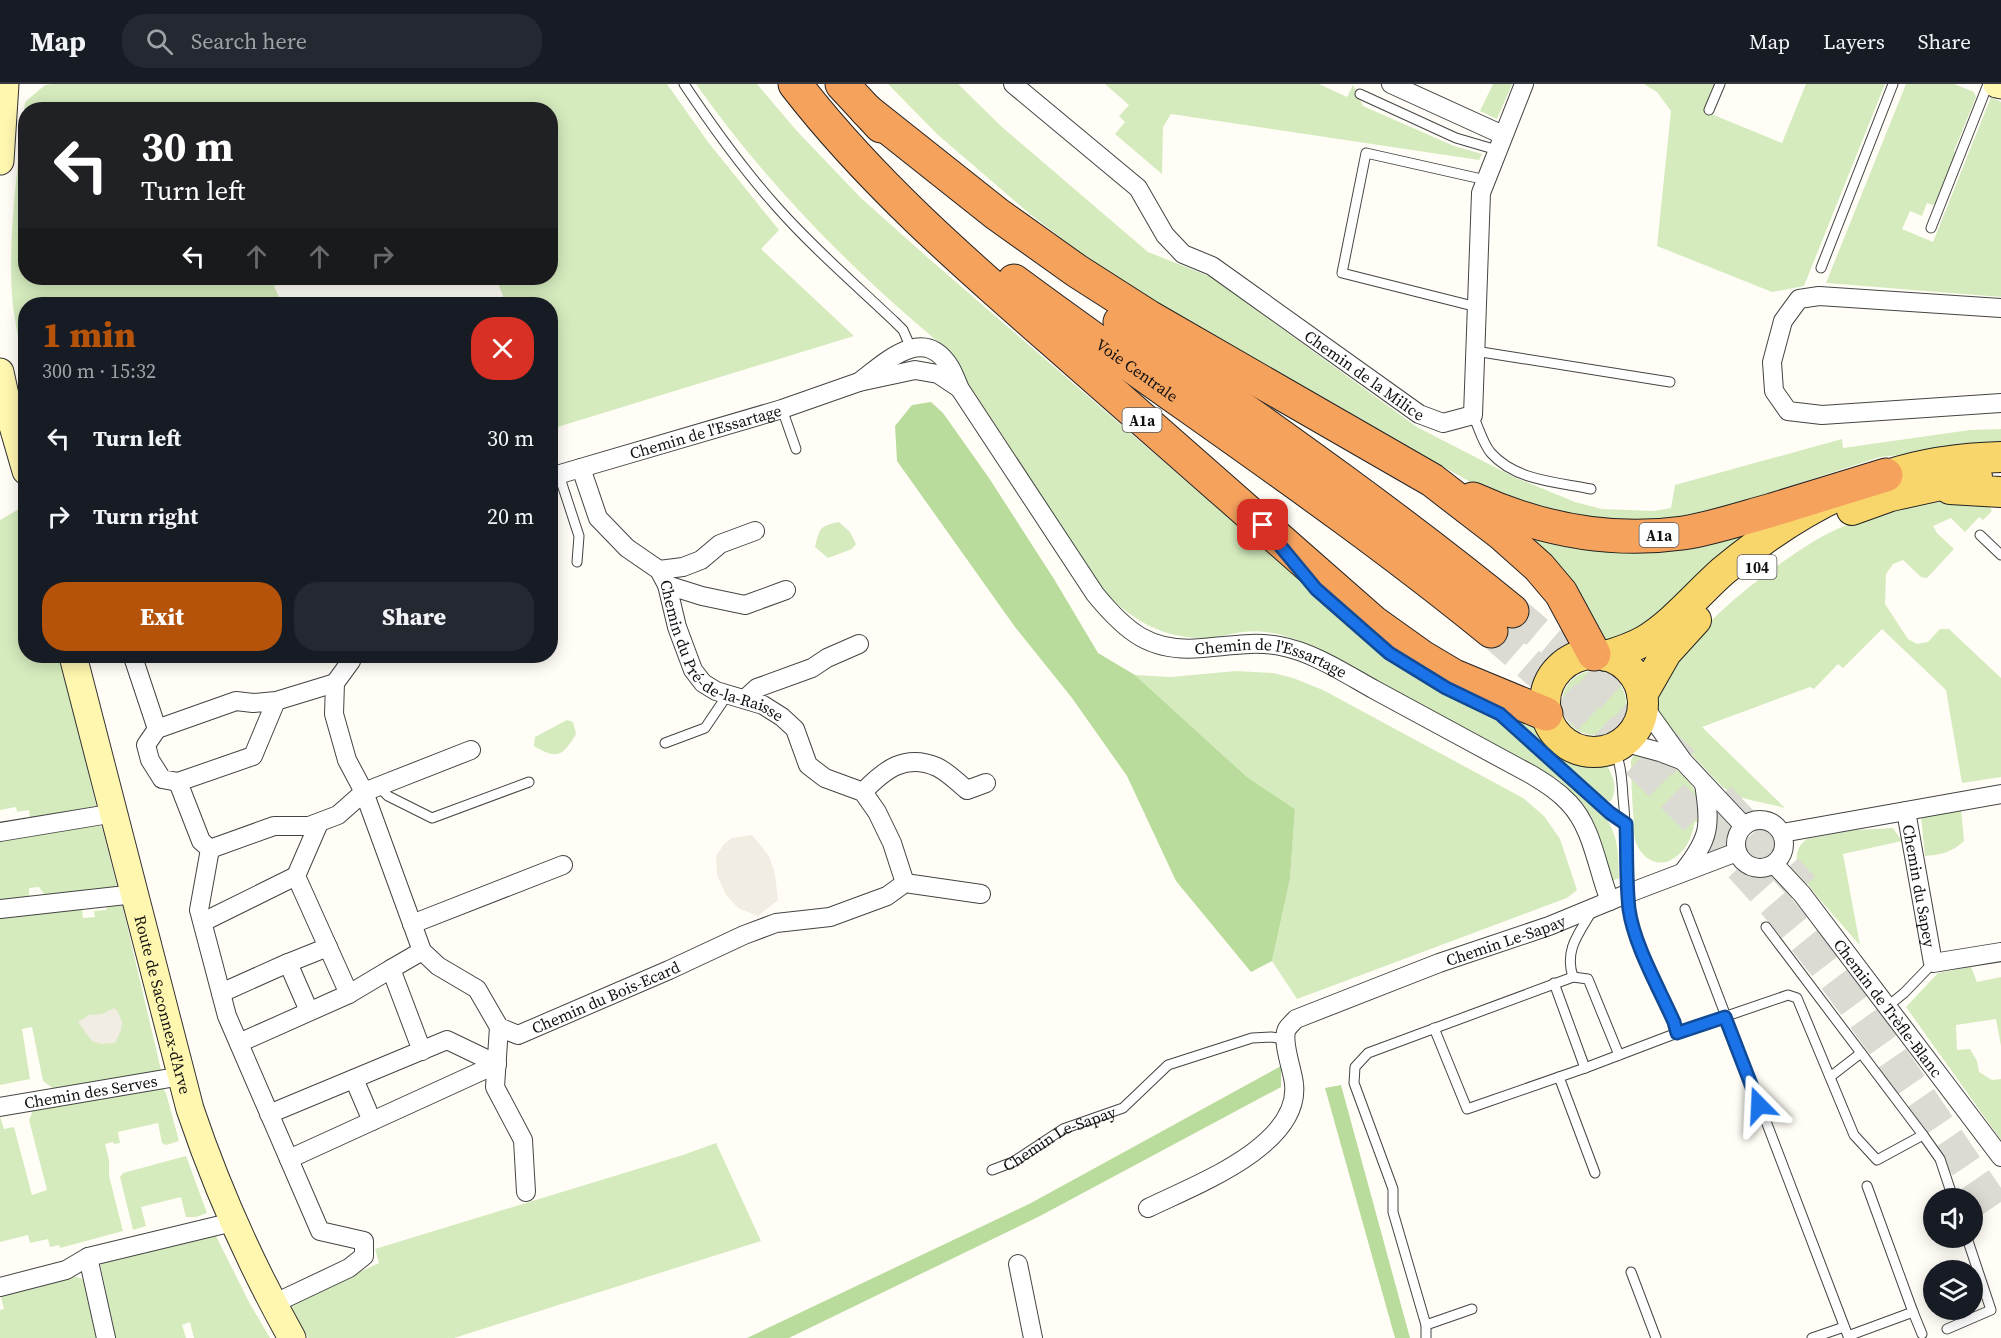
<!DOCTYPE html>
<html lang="en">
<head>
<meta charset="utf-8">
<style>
	body { margin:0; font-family:"Source Serif 4",serif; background:#242831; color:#f1f3f6; height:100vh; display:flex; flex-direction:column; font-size:22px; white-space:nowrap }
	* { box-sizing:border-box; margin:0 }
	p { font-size:20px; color:#9ea1a6 }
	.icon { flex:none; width:33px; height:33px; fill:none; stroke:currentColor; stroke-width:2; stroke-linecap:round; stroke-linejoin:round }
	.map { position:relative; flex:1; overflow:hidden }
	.drawer { position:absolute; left:18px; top:213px; width:540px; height:366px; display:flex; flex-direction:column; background:#171b24; border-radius:24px; box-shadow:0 3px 15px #0003 }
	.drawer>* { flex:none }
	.hud { position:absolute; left:18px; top:18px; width:540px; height:183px; border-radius:24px; box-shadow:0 3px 15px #0003; background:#202124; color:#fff; overflow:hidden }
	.buttons { position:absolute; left:1923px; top:1104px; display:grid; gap:12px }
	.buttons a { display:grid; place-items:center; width:60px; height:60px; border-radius:50%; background:#171b24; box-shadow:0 3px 15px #0003; font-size:30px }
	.pin { position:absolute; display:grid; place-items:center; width:51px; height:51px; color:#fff; margin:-26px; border-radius:12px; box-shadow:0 3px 9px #0006 }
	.me { position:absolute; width:66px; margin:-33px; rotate:339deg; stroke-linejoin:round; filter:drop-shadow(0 0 4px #0008) }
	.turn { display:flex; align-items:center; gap:21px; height:126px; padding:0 24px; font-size:27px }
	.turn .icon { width:78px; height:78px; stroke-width:2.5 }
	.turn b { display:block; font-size:42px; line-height:51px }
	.lanes { display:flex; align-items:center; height:57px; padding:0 24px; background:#0003; justify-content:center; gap:30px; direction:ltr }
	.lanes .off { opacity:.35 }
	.round { display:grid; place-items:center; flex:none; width:63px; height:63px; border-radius:24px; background:#242831 }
	.summary { display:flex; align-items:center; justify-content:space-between; height:102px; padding:0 24px }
	h1 { font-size:36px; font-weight:800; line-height:45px; color:#b45309 }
	.action { display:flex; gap:12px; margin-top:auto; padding:12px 24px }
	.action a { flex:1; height:69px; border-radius:24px; background:#b45309; color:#fff; font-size:24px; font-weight:800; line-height:69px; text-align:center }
	.action a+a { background:#242831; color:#f1f3f6 }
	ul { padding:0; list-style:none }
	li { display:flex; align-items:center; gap:18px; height:78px; padding:0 24px }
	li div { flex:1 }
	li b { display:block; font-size:22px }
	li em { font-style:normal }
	header { display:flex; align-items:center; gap:36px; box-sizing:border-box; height:84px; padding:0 30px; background:#171b24; border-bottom:2px solid #363941 }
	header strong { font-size:28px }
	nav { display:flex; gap:33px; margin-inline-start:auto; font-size:21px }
	.search { width:420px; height:54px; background:#242831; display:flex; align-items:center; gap:15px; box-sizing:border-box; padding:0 21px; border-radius:24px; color:#9ea1a6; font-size:22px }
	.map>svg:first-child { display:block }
</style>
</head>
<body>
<header>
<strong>Map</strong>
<div class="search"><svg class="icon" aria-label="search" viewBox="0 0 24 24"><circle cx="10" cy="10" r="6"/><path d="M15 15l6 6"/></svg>Search here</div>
<nav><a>Map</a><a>Layers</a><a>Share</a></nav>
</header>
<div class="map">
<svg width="2001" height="1254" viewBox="0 0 2001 1254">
	<rect width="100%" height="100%" fill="#fffdf5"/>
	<path fill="#d5ebbd" d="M 52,0 L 667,0 L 708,58 L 779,146 L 761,165 L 854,252 L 551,345 L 550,220 L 506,220 L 496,194 L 550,194 L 550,26 L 26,26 L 26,194 L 290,194 L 274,202 L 282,220 L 26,220 L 25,285 C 20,261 14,236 12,212 C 8,147 18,82 25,18 L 45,1 Z
		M 696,0 L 757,0 L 796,46 L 861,114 L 927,173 L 1275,474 L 1379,569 L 1417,595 L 1497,637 L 1515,650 L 1601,727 C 1619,750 1618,767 1619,794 L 1612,797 L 1592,734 L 1583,720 L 1558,695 L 1310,561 C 1288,552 1267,545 1243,548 C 1229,550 1216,554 1201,554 C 1160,554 1128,533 1101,504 L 949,272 L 947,265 C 855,190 764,97 696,0 Z
		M 888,0 L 958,0 L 1002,43 L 1148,168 L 1211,193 L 1417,343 L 1514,393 L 1575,418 L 1602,425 L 1654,427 L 1671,424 L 1675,401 L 1842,355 L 1843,364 L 1970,346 L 2001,345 L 2001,362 L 1982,362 L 1880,373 L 1697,432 L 1630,438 L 1549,428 L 1474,400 L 1127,205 L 1030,130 L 937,50 Z
		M 1105,0 L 1319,0 L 1347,13 L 1353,1 L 1363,22 L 1454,62 L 1482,70 L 1479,76 L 1171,30 L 1163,43 L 1162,90 L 1115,50 L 1125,38 L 1119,32 L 1129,21 Z
		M 1493,0 L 1512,0 L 1497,35 L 1480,27 Z
		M 1644,0 L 1715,0 L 1704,27 L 1782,59 L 1806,0 L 1885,0 L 1804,202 L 1772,208 L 1657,162 L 1671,27 L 1657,8 Z
		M 1906,0 L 1954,0 L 1974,8 L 1976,13 L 1954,67 L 1956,71 L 1938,119 L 1932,121 L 1927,119 L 1922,132 L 1910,127 L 1902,145 L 1933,158 L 1991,13 L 2001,18 L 2001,213 L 1826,199 Z
		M 1937,417 L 1986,417 L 1992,427 L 1983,436 L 1979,433 L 1965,448 L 1951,434 L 1933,442 L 1937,449 L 1954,465 L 1927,494 L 1921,493 L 1903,476 L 1893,480 L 1886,490 L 1885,520 L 1908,555 L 1917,560 L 1928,558 L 1940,545 L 1949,545 L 2001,594 L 2001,693 L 1962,699 L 1946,606 L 1882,545 L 1843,584 L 1838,580 L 1814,605 L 1810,603 L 1702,643 L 1785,724 C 1771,720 1745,716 1732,710 C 1723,705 1699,678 1690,669 C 1678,656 1657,641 1657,622 C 1656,567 1783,472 1829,449 C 1863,432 1899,424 1937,417 Z
		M 19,425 L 26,447 L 26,572 L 60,572 L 97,725 L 30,736 L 29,726 L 17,728 L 16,723 L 0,726 L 0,436 Z
		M 839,438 L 850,448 L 856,460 L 852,465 L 828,474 L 815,463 C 820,444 819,442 839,438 Z
		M 1523,443 L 1755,447 L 1638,553 L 1606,557 L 1600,554 Z
		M 1236,587 L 1273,589 L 1293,594 L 1323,606 L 1523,714 L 1544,732 L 1560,755 L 1577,806 L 1567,814 L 1297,915 L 1272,877 L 1290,795 L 1295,725 L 1247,693 L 1135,591 L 1171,593 Z
		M1562 619a32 32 0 1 1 64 0a32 32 0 1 1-64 0Z
		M 1507,629 L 1533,642 L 1547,663 L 1565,676 L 1589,683 L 1607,681 C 1613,693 1618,703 1611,717 L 1606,717 L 1602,715 Z
		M 567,636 L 573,638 L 576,650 C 563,672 557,676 534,662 L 535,653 Z
		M 1648,670 C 1668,679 1690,691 1698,714 C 1700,722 1701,731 1702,738 L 1695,738 C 1691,754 1687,767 1671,776 C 1655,784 1640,772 1635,756 C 1633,748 1634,737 1633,728 C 1632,711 1631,693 1631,676 L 1634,671 Z
		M 1961,725 L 1964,757 C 1953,768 1940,771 1925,772 L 1921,732 Z
		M 93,738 L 102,743 L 118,806 L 46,813 L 39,803 L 29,804 L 29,813 L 0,818 L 0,755 Z
		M 1893,744 L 1902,757 L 1843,770 L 1860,861 C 1849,848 1801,797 1798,784 C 1795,772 1797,762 1807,755 L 1856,746 Z
		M 122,820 L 161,986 L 55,1006 L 43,997 L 32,943 L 22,945 L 30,995 L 0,1001 L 0,833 L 82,824 L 83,834 L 95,833 L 94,827 L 106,826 L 108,821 Z
		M 1971,883 L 1977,898 L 2001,893 L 2001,962 L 1996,935 L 1956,941 L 1957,966 L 1970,965 L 1977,977 L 1979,988 L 1992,996 L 2001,995 L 2001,1056 L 1906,923 L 1938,889 Z
		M 163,1004 L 166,1009 L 179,1057 L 166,1061 L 162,1059 L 158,1039 L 118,1048 L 120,1059 L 114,1060 L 113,1058 L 105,1060 L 109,1076 L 109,1092 L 123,1147 L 60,1164 L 59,1161 L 50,1163 L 48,1155 L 30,1159 L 28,1151 L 0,1158 L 0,1032 L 4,1045 L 14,1043 L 32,1111 L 47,1106 L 29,1036 L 33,1027 Z
		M 716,1059 L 761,1157 L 454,1254 L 308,1254 L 288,1221 L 379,1179 L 375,1165 L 683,1071 Z
		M 186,1072 L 207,1129 L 196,1133 L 186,1133 L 181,1113 L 141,1123 L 146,1142 L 133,1146 L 120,1093 L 123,1089 Z
		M 215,1150 L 250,1220 L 270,1254 L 194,1254 L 190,1238 L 182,1241 L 186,1254 L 115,1254 L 100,1178 Z
		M 74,1192 L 83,1195 L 96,1254 L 0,1254 L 0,1226 L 4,1225 L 1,1213 L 4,1209 Z"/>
	<path fill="#b9dc9c" d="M 931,318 L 943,329 L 989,394 L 1054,495 L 1098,569 L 1135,591 L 1247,693 L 1295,725 L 1290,795 L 1272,877 L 1251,888 L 1176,797 L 1127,692 L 1072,614 L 1015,543 L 897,377 L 895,342 L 912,321 Z
		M 1281,982 L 1281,1003 L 1040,1132 L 789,1254 L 747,1254 L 1031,1119 Z
		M 1341,1001 L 1410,1254 L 1395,1254 L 1325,1004 Z"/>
	<path fill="#f1ede2" d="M 752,751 L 769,772 L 775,790 L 778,816 L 758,832 L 738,824 L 726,811 L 717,791 L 716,772 L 724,760 L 732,754 Z
		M 114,924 L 118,928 L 122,938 L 121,946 L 115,959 L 101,960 L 92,957 L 78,938 L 89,931 L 102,930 Z"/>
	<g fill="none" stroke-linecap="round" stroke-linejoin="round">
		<path stroke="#dbdad3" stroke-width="33" stroke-dasharray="33 16" stroke-linecap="butt" d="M 1512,527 L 1597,599 L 1685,680
			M 1491,547 C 1590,632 1686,719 1772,817 C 1857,915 1927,1026 2001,1133
			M 1719,714 L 1803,804"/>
		<g stroke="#444" stroke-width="11">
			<g id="lane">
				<path d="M 684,0 C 712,42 742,84 776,122 C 812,163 855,200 895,238 L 903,246 L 911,264"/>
				<path d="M 1360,10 L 1456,54 L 1497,66"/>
				<path d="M 1709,26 L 1720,0"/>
				<path d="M 1931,144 L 1988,0"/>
				<path d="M 1821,184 L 1893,0"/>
				<path d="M 1477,223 L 1342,189 L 1366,69 L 1486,96"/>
				<path d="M 1475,267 L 1670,298"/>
				<path d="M 782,325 L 796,365"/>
				<path d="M 1473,331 C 1478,342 1483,360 1491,369 C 1516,397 1557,398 1591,405"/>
				<path d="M 559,391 L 579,452 L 577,478"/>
				<path d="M 1980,451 L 2001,471"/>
				<path d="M 1482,621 L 1500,630 L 1510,638 L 1610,729 L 1626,740"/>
				<path d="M 665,659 L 705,644 L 728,610"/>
				<path d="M 1614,664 C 1621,680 1622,696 1623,713 C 1627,750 1626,786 1629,823 C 1632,858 1659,905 1674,938 L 1677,949"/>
				<path d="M 378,702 L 388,712 L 432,734 L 529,698"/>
				<path d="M 1685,825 L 1848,1252 L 1913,1228 L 1867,1102"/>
				<path d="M 1573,893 C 1564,866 1579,849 1592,827"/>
				<path d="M 1554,899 L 1585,984"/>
				<path d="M 1888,922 L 1904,909 L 1933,879"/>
				<path d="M 1434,944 L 1467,1025 L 1585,984 L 1677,949 L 1788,911 L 1797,914 L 1854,1051 L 1877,1076 L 1923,1051 L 1766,843"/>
				<path d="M 1559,993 L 1595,1089"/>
				<path d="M 1830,993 L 1861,969"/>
				<path d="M 1923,1051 L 1940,1075 L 1953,1114"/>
				<path id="s1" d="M 992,1086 L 1013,1078 L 1063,1045 L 1123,1024 L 1168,981 L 1252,954 L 1271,953 L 1285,955"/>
				<path d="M 1631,1188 L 1656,1254"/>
				<path d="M 1913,1228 L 1922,1250"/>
				<path d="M 1426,1241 L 1472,1225"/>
				<path d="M 1947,1245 L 1991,1226 L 1967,1154"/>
				<path d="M 1426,1254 L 1426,1241 L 1393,1128 L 1393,1105 L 1354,999 L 1355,983 L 1368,969 L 1573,893 L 1588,895 L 1619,971"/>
				<path d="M 1812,1254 L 1844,1243"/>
			</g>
		</g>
		<g stroke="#444" stroke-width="20">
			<g id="street">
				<path id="s2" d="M 1013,0 L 1138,104 L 1165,151 L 1183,170 L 1212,182 L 1419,330 L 1443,339 L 1473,331 L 1481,109 L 1524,0"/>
				<path d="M 1391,0 L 1503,51"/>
				<path d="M 2001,224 L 1819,212 L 1799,215 L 1783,237 L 1772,278 L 1774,307 L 1788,327 L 1822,331 L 2001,319"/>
				<path id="s3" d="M 859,298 C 886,278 923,240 950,283 C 954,290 957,298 960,305 L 1095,510 C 1126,548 1151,569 1202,564 C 1229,562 1254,557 1280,562 C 1313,568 1346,590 1375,606 C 1427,634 1480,663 1532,691 C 1545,699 1558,707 1569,719 C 1593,744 1597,785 1610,817"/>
				<path id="s4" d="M 581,384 L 598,434 L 627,464 L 659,486 L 667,501 L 677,543 L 693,586 L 703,599 L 716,607 L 763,621 L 782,633 L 795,645 L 808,681 L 825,694 L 863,708 L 877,728 L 892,759 L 905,799"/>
				<path id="s5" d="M 550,393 L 782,325 L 859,298 L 915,286 L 938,290 L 959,304"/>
				<path d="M 659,486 L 683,483 L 701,476 L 720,460 L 755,447"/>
				<path d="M 667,501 L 702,512 L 745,521 L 786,506"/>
				<path d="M 138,572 L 133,573 L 157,645"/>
				<path id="s6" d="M 349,572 L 351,577 L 335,599 L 334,630 L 347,676 L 364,708 L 422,867 L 438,882 L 477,905 L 499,943 L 518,951 L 669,886 L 744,851 L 776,839 L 830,833 L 887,812 L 905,799 L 981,810"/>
				<path d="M 746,614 L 757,604 L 812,584 L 827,574 L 859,560"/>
				<path d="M 276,617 L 253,619 L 236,617 L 157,645 L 146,661 L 150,676 L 162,695 L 178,698 L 253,672 L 276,617 L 335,599"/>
				<path d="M 1643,621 L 1683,677 L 1744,742"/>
				<path d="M 1623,658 L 1660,668 L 1681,676"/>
				<path d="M 178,698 L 201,757 L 210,765 L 274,742 L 309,742 L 338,731 L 364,708 L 471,666"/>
				<path d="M 863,708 C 884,686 905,669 937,683 C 948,688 958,699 967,706 L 986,699"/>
				<path id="s7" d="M 1906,727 L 1933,879 L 2001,868"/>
				<circle cx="1760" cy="760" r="24"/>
				<path d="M 319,739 L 296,792 L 349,910"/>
				<path d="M 0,748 L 115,729"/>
				<path d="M 1782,749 L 2001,710"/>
				<path d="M 210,765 L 199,826 L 227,932 L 320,1147 L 364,1157 L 364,1172 L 349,1184 L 273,1220"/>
				<path id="s8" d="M 1774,780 L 1802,810 L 2001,1073"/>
				<path d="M 1683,788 C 1710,754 1711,742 1704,700"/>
				<path d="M 0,825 L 135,810"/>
				<path d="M 203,838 L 296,792"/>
				<path d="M 412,840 L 563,781"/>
				<path d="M 422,867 L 391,885 L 422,967"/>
				<path d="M 221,909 L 288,879"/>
				<path d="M 309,927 L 288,879 L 328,863"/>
				<path d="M 499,943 L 495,1003 L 523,1056 L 526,1108"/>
				<path d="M 239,959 L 349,910 L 391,885"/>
				<path d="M 354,995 L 372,1037"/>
				<path id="s9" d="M 0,1023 L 182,992"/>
				<path d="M 269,1030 L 447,956 L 497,980"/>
				<path d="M 289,1075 L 497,980"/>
				<path id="s10" d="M 1148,1124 C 1193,1102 1301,1062 1294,1000 C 1293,987 1281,957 1287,945 C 1289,942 1293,938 1296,935 L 1439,879 L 1549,842 L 1629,809 L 1737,768"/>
				<path d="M 88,1173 L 106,1254"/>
				<path d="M 1018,1180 L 1033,1254"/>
				<path d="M 0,1203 L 66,1186 L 88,1173 L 233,1138"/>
			</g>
		</g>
		<g stroke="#333" stroke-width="29">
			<g id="secondary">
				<path d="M 1997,0 L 2001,1"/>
				<path d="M 0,77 L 5,0"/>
				<path d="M 0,288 L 8,325 L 26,387"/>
				<path id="s11" d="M 73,572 L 190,1025 C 217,1105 251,1181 292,1254"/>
			</g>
		</g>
		<g stroke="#222" stroke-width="32">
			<path id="primary" d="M 1950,405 L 2001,408
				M 1852,426 L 1891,412 L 1977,393
				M1545 619a49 49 0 1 1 98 0a49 49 0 1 1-98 0Z
				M 1606,572 C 1619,568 1632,564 1644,557 C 1672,541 1698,509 1723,487 C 1771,447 1828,411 1888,391 C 1924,379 1963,374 2001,373
				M 1642,611 L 1666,569 L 1696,536"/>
		</g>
		<g stroke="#222" stroke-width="35">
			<g id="highway">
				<path d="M 795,0 C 873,101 970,184 1066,268 C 1168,358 1271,448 1373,538 L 1422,573 L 1454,592 L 1546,630"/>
				<path d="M 842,0 L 881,42"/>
				<path d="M 866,26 L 997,130 L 1077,187 L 1149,233 L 1432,396 L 1502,450 L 1539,483 L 1561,509 L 1594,570"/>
				<path id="s12" d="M 1014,197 C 1173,315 1338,422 1491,547"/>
				<path d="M 1120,238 C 1253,332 1386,424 1512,527"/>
				<path d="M 1473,415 C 1539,445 1611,459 1683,449 C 1714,444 1743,434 1772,426 C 1810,414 1848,403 1886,391"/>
			</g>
		</g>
		<use href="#lane" stroke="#fff" stroke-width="9"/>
		<use href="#street" stroke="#fff" stroke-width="18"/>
		<use href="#secondary" stroke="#fff6b0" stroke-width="27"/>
		<use href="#primary" stroke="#f9d66b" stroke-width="30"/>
		<use href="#highway" stroke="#f5a25d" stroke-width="33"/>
	</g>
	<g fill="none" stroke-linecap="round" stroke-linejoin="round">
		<g stroke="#114b97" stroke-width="15">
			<path id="route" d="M 1263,441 L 1316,505 L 1389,569 L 1446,604 L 1500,630 L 1610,729 L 1626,740 C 1627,768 1626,797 1629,825 C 1634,861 1659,904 1674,938 L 1677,949 L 1725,933 L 1759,1021"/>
		</g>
		<use href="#route" stroke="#1a73e8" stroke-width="10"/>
	</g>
	<g text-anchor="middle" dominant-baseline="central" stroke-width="6" stroke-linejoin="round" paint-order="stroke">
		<g fill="#fff" stroke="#585858" stroke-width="1.5">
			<rect x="1122.5" y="324" width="39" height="24" rx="4.5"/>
			<rect x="1639.5" y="439" width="39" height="24" rx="4.5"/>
			<rect x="1737.5" y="471" width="39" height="24" rx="4.5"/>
		</g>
		<g font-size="15" font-weight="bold" fill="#111">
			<text x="1142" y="336">A1a</text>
			<text x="1659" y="451">A1a</text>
			<text x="1757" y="483">104</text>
		</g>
		<g font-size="16" fill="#111" stroke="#fff">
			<text stroke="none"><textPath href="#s12" startOffset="152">Voie Centrale</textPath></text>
			<text stroke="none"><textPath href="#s2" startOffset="462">Chemin de la Milice</textPath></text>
			<text stroke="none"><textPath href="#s5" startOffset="162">Chemin de l'Essartage</textPath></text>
			<text stroke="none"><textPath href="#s4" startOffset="244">Chemin du Pré-de-la-Raisse</textPath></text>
			<text stroke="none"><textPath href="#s3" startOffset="576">Chemin de l'Essartage</textPath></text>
			<text stroke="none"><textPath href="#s7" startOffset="76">Chemin du Sapey</textPath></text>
			<text stroke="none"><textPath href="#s10" startOffset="496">Chemin Le-Sapay</textPath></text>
			<text stroke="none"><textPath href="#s6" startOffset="544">Chemin du Bois-Ecard</textPath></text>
			<text stroke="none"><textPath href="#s11" startOffset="360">Route de Saconnex-d'Arve</textPath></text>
			<text stroke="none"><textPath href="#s8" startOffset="184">Chemin de Trèfle-Blanc</textPath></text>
			<text stroke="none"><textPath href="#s9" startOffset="92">Chemin des Serves</textPath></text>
			<text stroke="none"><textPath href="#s1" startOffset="75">Chemin Le-Sapay</textPath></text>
		</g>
	</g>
</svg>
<div class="buttons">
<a><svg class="icon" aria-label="sound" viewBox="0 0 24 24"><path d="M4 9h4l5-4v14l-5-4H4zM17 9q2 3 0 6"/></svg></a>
<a><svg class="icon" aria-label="layers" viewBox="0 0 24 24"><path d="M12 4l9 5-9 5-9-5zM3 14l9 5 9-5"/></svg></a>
</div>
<div class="pin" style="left:1263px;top:441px;background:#d93025"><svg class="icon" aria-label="arrive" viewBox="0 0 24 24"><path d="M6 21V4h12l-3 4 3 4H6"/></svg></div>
<svg class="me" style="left:1759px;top:1021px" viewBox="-20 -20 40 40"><path d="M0-17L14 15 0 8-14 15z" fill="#1a73e8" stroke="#fff" stroke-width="4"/></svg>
<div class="hud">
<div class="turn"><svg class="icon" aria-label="left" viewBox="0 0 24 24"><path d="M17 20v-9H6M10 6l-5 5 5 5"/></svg><div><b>30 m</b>Turn left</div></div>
<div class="lanes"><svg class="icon" aria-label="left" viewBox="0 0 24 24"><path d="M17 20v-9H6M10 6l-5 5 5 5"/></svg><svg class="icon off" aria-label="ahead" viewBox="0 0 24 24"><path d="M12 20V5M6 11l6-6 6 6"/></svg><svg class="icon off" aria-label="ahead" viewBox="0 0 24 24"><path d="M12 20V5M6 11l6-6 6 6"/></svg><svg class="icon off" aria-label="right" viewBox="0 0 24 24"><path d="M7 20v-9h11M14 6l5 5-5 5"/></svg></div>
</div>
<section class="drawer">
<div class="summary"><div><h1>1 min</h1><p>300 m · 15:32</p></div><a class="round" style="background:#d93025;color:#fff"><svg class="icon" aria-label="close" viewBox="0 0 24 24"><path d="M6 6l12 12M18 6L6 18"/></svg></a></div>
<ul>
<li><svg class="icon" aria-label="left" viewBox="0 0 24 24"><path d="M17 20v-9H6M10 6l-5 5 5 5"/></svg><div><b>Turn left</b></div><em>30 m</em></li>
<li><svg class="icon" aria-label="right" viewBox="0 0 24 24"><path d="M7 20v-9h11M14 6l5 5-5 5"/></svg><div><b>Turn right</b></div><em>20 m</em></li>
</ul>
<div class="action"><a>Exit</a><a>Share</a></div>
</section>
</div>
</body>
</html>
